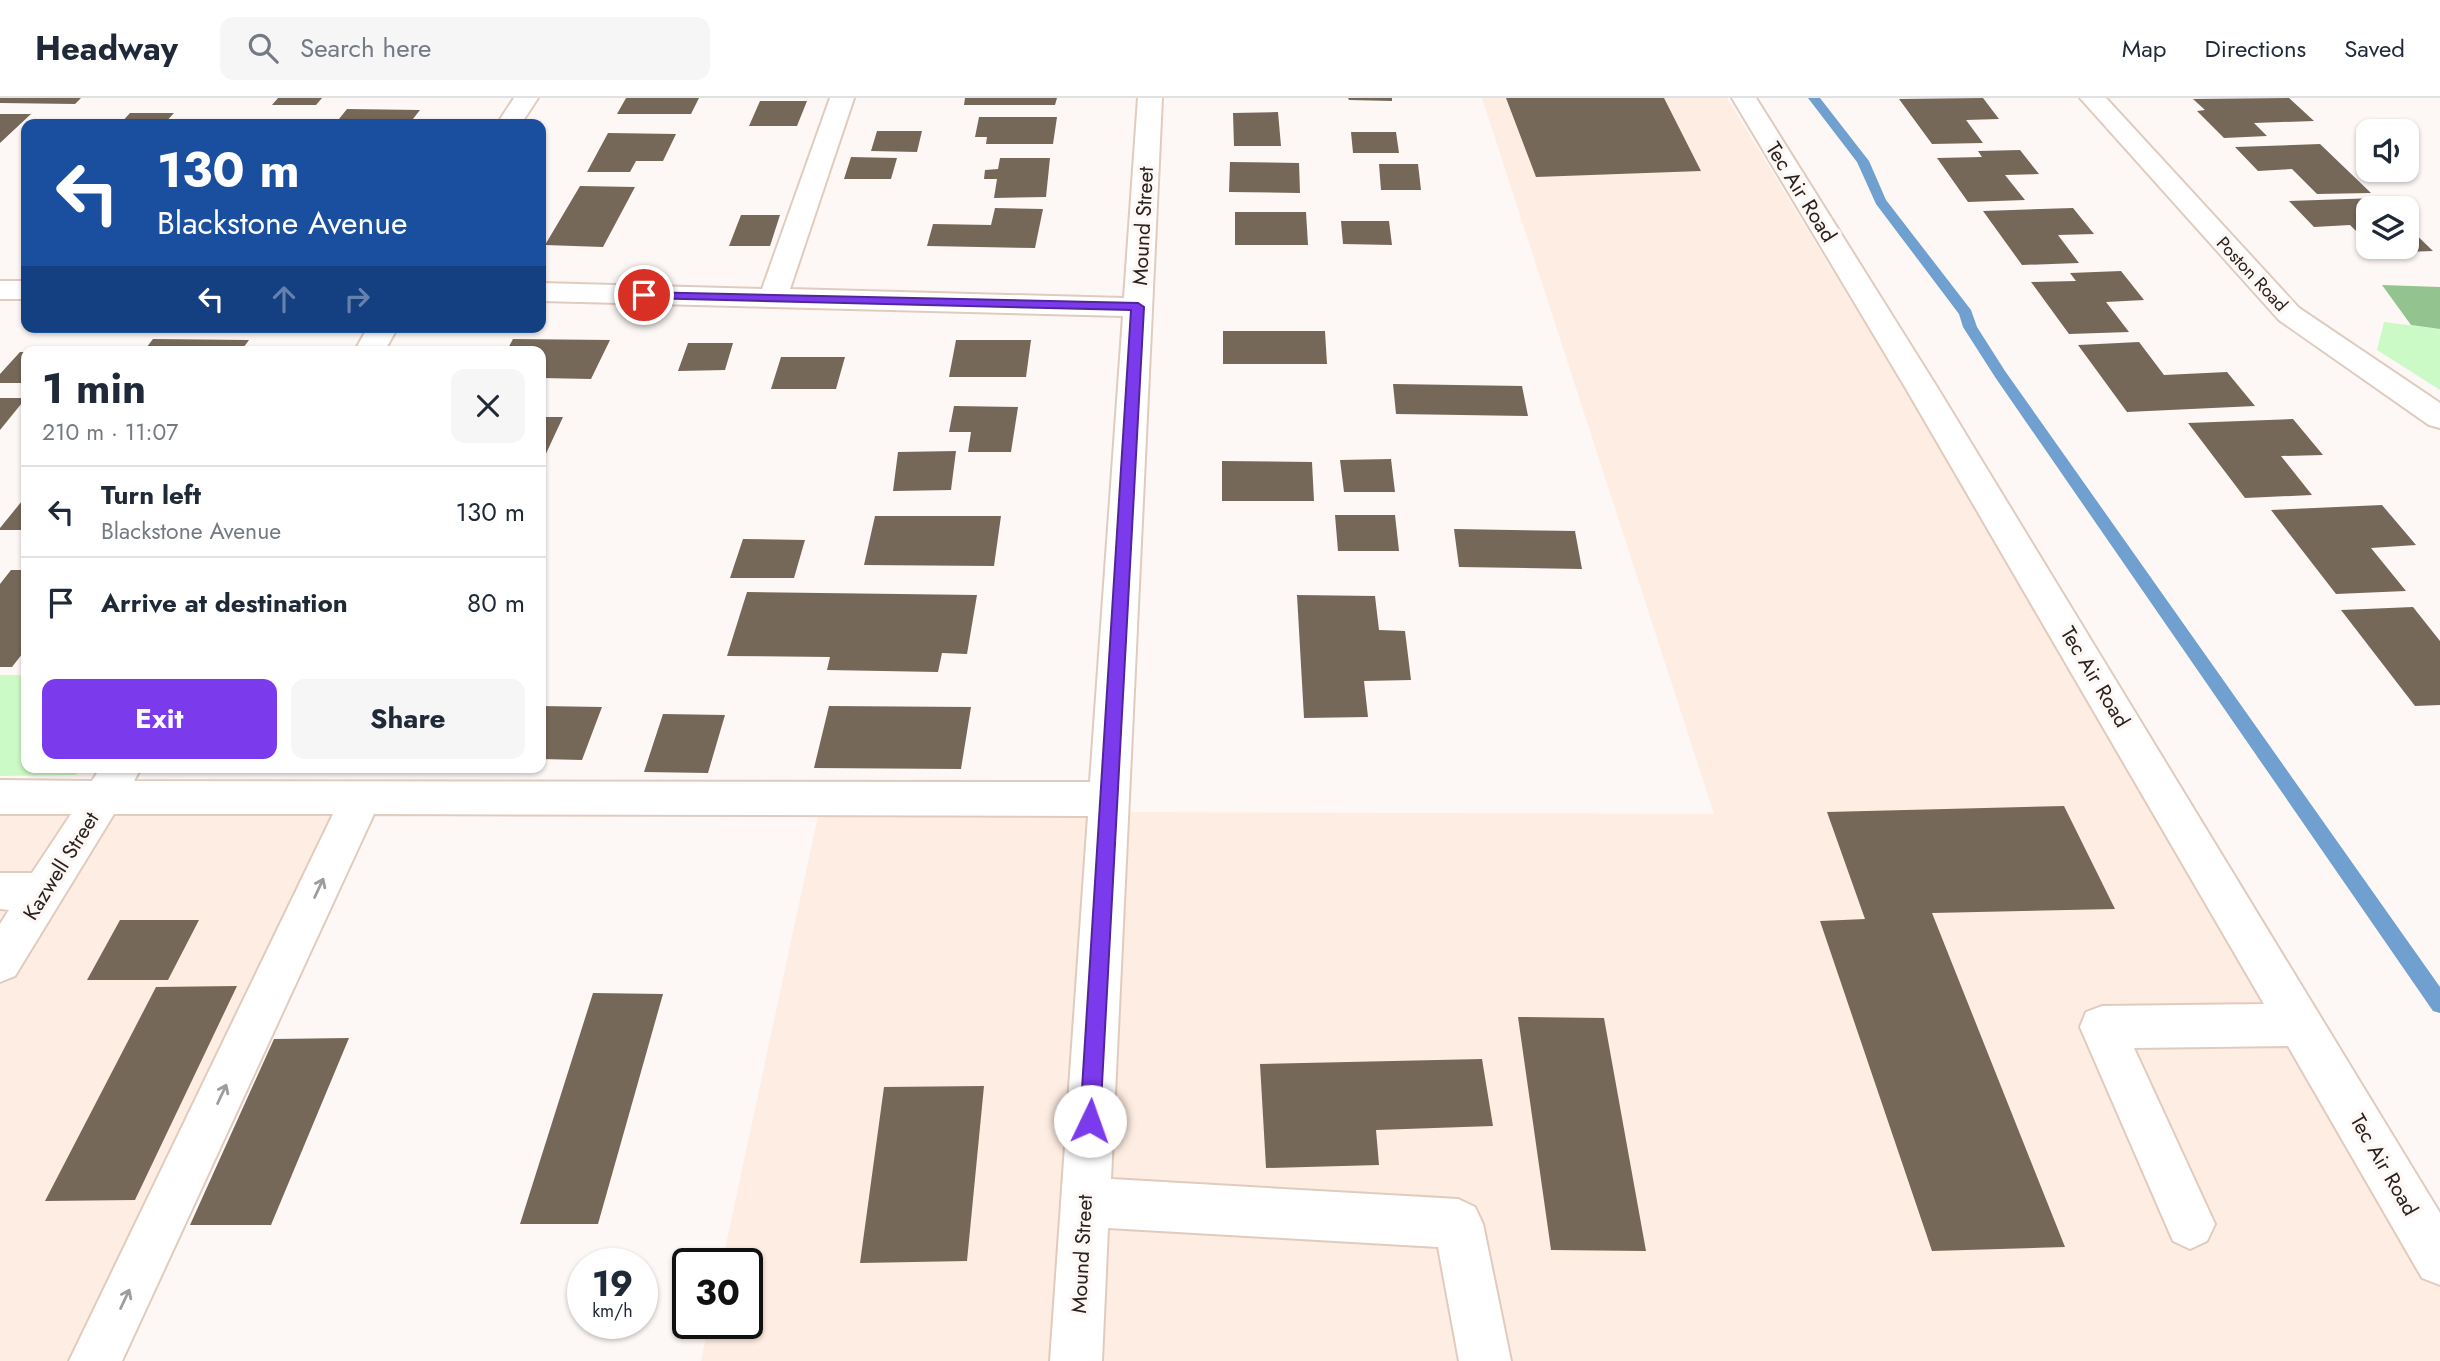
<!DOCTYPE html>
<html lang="en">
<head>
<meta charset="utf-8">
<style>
	body { margin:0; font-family:Jost,sans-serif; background:#f6f6f7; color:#1f2937; height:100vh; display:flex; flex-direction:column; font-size:26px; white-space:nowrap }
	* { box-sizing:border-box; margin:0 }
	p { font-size:23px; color:#747a83 }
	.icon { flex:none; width:38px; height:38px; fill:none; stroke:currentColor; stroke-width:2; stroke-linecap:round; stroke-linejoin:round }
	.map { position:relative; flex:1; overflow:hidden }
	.panel { position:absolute; left:21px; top:248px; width:525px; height:427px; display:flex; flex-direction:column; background:#fff; border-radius:14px; box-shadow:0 2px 5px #0004 }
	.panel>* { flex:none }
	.top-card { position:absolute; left:21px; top:21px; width:525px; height:214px; border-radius:14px; box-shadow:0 2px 5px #0004; background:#1a4fa0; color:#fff; overflow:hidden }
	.buttons { position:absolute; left:2356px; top:21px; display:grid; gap:14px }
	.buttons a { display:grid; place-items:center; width:63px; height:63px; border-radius:14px; background:#fff; box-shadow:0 2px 5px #0004; font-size:35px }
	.speed { position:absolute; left:567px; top:1150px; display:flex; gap:14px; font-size:35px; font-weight:700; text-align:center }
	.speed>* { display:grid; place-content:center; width:91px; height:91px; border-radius:50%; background:#fff; box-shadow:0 2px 5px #0004; line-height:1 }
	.speed small { font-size:18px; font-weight:400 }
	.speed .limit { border:4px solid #111; border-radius:10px; background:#fff; color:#111 }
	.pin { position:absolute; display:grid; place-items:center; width:60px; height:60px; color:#fff; margin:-30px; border:4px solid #fff; border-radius:50%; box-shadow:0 2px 7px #0007 }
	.me { position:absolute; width:77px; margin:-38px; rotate:3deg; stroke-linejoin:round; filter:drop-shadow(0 0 5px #0008) }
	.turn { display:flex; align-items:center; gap:24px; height:147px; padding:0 21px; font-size:32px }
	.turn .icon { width:91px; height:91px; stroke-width:2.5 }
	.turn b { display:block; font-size:49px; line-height:60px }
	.lanes { display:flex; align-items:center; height:66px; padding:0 21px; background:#0003; justify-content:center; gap:35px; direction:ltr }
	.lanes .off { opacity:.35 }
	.round { display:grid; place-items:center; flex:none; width:74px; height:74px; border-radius:14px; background:#f6f6f7 }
	.summary { display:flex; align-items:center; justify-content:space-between; height:119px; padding:0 21px }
	h1 { font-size:42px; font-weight:700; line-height:52px }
	.action { display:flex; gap:14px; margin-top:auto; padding:14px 21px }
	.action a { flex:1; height:80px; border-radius:14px; background:#7c3aed; color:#fff; font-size:28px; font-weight:700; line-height:80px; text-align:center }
	.action a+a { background:#f6f6f7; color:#1f2937 }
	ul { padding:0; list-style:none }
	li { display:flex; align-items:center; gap:21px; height:91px; padding:0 21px; border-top:2px solid #e0e1e3 }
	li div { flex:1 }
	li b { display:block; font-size:26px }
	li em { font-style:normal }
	header { display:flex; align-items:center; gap:42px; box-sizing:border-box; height:98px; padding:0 35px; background:#fff; border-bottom:2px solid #e0e1e3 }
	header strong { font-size:33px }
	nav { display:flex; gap:38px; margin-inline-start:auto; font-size:24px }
	.search { width:490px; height:63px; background:#f6f6f7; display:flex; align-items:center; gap:18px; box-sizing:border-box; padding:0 24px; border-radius:14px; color:#747a83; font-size:26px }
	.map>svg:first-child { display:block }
</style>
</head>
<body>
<header>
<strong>Headway</strong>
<div class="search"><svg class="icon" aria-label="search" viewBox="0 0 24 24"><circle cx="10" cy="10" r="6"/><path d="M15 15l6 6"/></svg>Search here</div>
<nav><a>Map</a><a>Directions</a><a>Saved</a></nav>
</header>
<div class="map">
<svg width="2440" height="1263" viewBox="0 0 2440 1263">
	<rect width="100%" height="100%" fill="#fdf8f6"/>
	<path fill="#feede2" d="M 1482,0 L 1727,0 L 2440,1168 L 2440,1263 L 701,1263 L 709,1225 L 747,1225 L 747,1166 L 722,1165 L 819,713 L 1714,716 Z
		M 0,711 L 367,714 L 117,1263 L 0,1263 Z"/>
	<path fill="#ccfac7" d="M 2384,224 L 2440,231 L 2440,292 L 2377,252 Z
		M 0,577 L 26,577 L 26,670 L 80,670 L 76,677 L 0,678 Z"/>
	<path fill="#93c38f" d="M 2382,187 L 2440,189 L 2440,231 L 2411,227 Z"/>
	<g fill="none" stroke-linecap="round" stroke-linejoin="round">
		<path fill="#70a0d0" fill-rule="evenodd" d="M 1808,0 L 1820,0 L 1869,63 L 1886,102 L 1971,212 L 1977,229 L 2005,273 L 2440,889 L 2440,915 L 2433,913 L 1995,279 L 1963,229 L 1959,216 L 1876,106 L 1857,64 Z"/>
	</g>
	<path fill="#766859" d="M 0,0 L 81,0 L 75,6 L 0,5 Z
		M 278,0 L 322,0 L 316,7 L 272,7 Z
		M 626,0 L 699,0 L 691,16 L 617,16 Z
		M 965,0 L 1057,0 L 1055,7 L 964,7 Z
		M 1348,0 L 1392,0 L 1392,3 L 1349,2 Z
		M 1506,0 L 1664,0 L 1701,73 L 1536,79 Z
		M 1983,0 L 1999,21 L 1966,22 L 1983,45 L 1932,46 L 1899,1 Z
		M 2289,0 L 2314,23 L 2254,25 L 2267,38 L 2224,40 L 2197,13 L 2205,12 L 2193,1 Z
		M 760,3 L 807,3 L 797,28 L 749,28 Z
		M 347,11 L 420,12 L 409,26 L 335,26 Z
		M 1278,14 L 1281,48 L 1234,48 L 1233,15 Z
		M 130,15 L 174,15 L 164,26 L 120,26 Z
		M 0,16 L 31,16 L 0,45 Z
		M 979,19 L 1057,19 L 1053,46 L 986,46 L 987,39 L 975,39 Z
		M 877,33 L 922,33 L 917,54 L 871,53 Z
		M 1351,34 L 1396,34 L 1399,55 L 1353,55 Z
		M 608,35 L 676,36 L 663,63 L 636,63 L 630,74 L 587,74 Z
		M 2320,46 L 2371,95 L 2317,96 L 2292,71 L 2258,73 L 2235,49 Z
		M 2020,52 L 2039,76 L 2005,77 L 2025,102 L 1968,104 L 1937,60 L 1982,59 L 1978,53 Z
		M 851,59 L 897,60 L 891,81 L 844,81 Z
		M 1000,60 L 1050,60 L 1046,99 L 994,100 L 997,81 L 984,81 L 985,72 L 998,71 Z
		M 1230,64 L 1299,65 L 1300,95 L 1229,94 Z
		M 1379,66 L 1418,66 L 1421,92 L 1381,92 Z
		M 580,88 L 635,89 L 603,149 L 545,147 Z
		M 2377,100 L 2388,110 L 2368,110 L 2368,145 L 2350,127 L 2314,129 L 2289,103 Z
		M 995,110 L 1043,111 L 1035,150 L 927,148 L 933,126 L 991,127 Z
		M 2073,110 L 2094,136 L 2058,137 L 2079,165 L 2022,167 L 1983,113 Z
		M 1235,114 L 1306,114 L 1308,147 L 1235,147 Z
		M 741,117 L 780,117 L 770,148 L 729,148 Z
		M 1341,123 L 1389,123 L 1392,147 L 1343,146 Z
		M 2406,127 L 2433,153 L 2377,155 L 2371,149 L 2406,149 Z
		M 2121,173 L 2144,202 L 2106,204 L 2129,234 L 2069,236 L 2031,184 L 2076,183 L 2070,175 Z
		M 1223,233 L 1325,233 L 1327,266 L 1223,266 Z
		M 153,241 L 249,242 L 240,254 L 143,254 Z
		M 513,241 L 610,242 L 591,281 L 541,280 L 541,254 L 506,254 Z
		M 956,242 L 1031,242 L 1026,279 L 949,279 Z
		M 2139,244 L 2164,277 L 2227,274 L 2255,308 L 2127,314 L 2078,247 Z
		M 688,245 L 733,245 L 725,272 L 678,273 Z
		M 20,254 L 26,254 L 26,285 L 0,285 L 0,276 Z
		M 781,259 L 845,259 L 836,291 L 771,291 Z
		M 1393,286 L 1522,288 L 1528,318 L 1396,316 Z
		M 0,300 L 26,300 L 0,332 Z
		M 954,308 L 1018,309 L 1011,354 L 968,354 L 971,334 L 949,334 Z
		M 541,319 L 563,319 L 544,360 L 541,360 Z
		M 2293,321 L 2323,357 L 2281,358 L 2312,397 L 2245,400 L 2188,325 Z
		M 956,353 L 951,392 L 893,393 L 898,354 Z
		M 1391,361 L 1395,394 L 1344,394 L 1340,362 Z
		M 1222,363 L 1312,364 L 1314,403 L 1222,403 Z
		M 26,398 L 26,432 L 0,432 L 0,430 Z
		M 2382,407 L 2416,447 L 2371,450 L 2406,493 L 2336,496 L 2271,412 Z
		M 1335,417 L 1395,417 L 1399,453 L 1338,453 Z
		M 875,418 L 1001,418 L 994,468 L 864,467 Z
		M 1454,431 L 1575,433 L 1582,471 L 1459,469 Z
		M 743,441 L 805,442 L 794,480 L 730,480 Z
		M 11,472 L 26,472 L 26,551 L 12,569 L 0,569 L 0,486 Z
		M 747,494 L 977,497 L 967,556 L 942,555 L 938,574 L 827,572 L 830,559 L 727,558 Z
		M 1297,497 L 1375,498 L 1379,532 L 1405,533 L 1411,582 L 1364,583 L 1368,619 L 1304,620 Z
		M 2413,509 L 2440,543 L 2440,607 L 2415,608 L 2341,512 Z
		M 541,608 L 602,609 L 582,662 L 541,661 Z
		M 829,608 L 971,609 L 961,671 L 814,670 Z
		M 663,616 L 725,617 L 708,675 L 644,674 Z
		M 2064,708 L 2115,811 L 1932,815 L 2065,1149 L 1932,1153 L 1820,823 L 1865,821 L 1827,714 Z
		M 120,822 L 199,822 L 168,882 L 87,882 Z
		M 237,888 L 135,1102 L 45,1103 L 156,889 Z
		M 593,895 L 663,896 L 598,1126 L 520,1126 Z
		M 1518,919 L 1604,920 L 1646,1153 L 1551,1152 Z
		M 349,940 L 271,1127 L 190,1127 L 274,941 Z
		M 1482,961 L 1493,1028 L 1376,1032 L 1379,1067 L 1266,1070 L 1260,966 Z
		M 984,988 L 967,1163 L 860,1165 L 884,989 Z"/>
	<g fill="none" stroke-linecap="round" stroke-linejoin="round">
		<g stroke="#e0cbbf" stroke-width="4">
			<path id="minor" d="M 514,0 L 538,0 L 521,26 L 497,26 Z
				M 830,0 L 854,0 L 790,191 L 1124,200 L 1138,0 L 1162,0 L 1111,1081 L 1458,1101 L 1475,1109 L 1483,1126 L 1511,1263 L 1459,1263 L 1438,1149 L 1108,1130 L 1102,1263 L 1050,1263 L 1088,718 L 374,716 L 122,1263 L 69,1263 L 333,716 L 114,716 L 15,878 L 0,884 L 0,826 L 9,812 L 0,811 L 0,775 L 32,775 L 71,716 L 0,716 L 0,682 L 92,683 L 100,670 L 141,670 L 134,683 L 1090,684 L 1123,218 L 541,203 L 541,185 L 762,191 Z
				M 1732,0 L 1756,0 L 1937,289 L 2440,1115 L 2440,1187 L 2422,1180 L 2288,948 L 2134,950 L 2215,1126 L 2207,1143 L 2190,1151 L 2173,1143 L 2080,929 L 2086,914 L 2102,908 L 2264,906 L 1905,289 Z
				M 2080,0 L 2106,0 L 2299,210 L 2440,305 L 2440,330 L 2429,327 L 2279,222 Z
				M 0,183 L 26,183 L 26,201 L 0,201 Z
				M 368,229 L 398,229 L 384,254 L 354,254 Z"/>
		</g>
		<use href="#minor" fill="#fff" fill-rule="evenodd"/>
	</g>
	<defs><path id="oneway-shaft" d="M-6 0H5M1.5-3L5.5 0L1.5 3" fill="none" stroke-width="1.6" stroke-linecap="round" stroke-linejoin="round" transform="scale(1.75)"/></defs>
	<g stroke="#9f9c9a">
		<use href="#oneway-shaft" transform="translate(319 790) rotate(-65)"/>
		<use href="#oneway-shaft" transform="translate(222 996) rotate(-65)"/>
		<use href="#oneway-shaft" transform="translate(125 1201) rotate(-65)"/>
	</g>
	<path fill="#7c3aed" stroke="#51269a" stroke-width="2" d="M 640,194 L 1138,205 L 1144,209 L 1100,1023 L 1097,1030 L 1090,1033 L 1083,1030 L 1080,1023 L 1131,212 L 644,200 L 640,199 Z"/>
	<g text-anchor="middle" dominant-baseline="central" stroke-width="7" stroke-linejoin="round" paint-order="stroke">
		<g font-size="18" fill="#2a221e" stroke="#fdf8f6">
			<text transform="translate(2252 176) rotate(47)">Poston Road</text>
		</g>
		<g font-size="21" fill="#2a221e" stroke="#fdf8f6">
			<text transform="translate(1801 94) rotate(58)">Tec Air Road</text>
			<text transform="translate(1143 128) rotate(-87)">Mound Street</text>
			<text transform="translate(2095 579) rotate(59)">Tec Air Road</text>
			<text transform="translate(61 768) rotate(-58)">Kazwell Street</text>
			<text transform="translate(2384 1067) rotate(60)">Tec Air Road</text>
			<text transform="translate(1082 1156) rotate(-87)">Mound Street</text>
		</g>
	</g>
</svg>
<div class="buttons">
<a><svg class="icon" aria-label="sound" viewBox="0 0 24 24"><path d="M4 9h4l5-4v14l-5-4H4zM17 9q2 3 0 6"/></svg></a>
<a><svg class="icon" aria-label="layers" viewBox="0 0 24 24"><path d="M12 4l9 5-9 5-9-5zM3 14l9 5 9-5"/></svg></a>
</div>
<div class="speed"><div>19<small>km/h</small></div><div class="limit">30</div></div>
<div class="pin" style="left:644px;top:197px;background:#d93025"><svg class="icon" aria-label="arrive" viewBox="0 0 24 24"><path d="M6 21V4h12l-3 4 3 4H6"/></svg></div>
<svg class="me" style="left:1090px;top:1023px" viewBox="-20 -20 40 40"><circle r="19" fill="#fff"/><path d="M0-13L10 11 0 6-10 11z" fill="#7c3aed"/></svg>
<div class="top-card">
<div class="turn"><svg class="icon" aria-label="left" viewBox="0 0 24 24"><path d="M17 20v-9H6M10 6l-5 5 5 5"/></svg><div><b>130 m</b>Blackstone Avenue</div></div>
<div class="lanes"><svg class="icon" aria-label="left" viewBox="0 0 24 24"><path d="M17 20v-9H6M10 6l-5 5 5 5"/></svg><svg class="icon off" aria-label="ahead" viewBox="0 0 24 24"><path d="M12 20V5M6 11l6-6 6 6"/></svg><svg class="icon off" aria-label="right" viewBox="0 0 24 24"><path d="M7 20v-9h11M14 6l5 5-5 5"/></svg></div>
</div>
<section class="panel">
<div class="summary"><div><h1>1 min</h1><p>210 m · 11:07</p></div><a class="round"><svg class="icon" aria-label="close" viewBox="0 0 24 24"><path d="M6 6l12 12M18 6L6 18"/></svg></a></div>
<ul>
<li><svg class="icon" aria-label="left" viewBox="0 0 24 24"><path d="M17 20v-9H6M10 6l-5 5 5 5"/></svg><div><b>Turn left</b><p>Blackstone Avenue</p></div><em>130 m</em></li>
<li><svg class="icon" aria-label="arrive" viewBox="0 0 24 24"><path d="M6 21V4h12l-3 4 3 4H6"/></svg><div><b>Arrive at destination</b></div><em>80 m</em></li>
</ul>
<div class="action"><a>Exit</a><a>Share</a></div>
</section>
</div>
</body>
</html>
